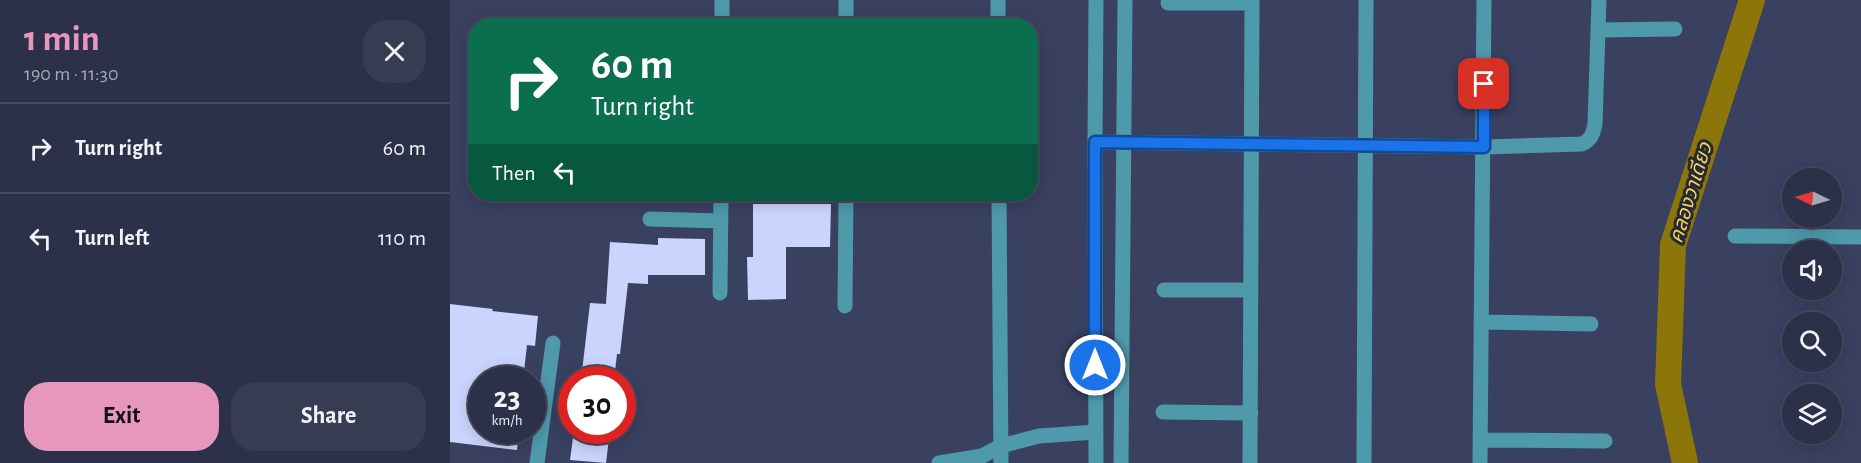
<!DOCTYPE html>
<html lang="en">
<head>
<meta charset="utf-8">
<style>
	body { margin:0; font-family:"Alegreya Sans","Noto Sans Thai",sans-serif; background:#383c52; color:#f1f3f6; height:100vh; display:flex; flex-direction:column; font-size:22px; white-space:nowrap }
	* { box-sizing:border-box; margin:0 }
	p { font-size:20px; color:#a6a9b4 }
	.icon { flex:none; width:33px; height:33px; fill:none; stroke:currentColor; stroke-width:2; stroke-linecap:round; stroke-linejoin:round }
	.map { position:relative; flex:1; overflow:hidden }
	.details { display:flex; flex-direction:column; background:#2c3048; width:450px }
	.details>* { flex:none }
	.top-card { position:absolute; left:18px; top:18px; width:570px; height:183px; border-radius:24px; box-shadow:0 3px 15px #0003,0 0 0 2px #484b60; background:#0b6e4f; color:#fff; overflow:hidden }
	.needle { width:39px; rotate:275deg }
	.tools { position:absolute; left:1332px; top:168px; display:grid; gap:12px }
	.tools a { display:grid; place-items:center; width:60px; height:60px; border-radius:50%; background:#2c3048; box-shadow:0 3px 15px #0003,0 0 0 2px #484b60; font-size:30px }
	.speed { position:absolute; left:18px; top:366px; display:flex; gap:12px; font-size:30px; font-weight:700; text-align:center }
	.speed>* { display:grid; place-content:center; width:78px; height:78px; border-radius:50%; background:#2c3048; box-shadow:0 3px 15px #0003,0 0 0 2px #484b60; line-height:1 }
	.speed small { font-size:15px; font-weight:400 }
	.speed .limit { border:9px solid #d22; background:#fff; color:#111 }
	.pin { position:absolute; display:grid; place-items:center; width:51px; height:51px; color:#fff; margin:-26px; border-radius:12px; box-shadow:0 3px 9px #0006 }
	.me { position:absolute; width:66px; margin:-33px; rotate:0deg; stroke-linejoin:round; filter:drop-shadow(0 0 4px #0008) }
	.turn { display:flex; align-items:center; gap:21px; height:126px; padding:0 24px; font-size:27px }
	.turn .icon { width:78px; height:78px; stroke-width:2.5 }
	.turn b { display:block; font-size:42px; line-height:51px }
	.then { display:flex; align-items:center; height:57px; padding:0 24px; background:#0003; gap:12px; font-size:22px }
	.round { display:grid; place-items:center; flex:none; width:63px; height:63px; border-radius:24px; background:#383c52 }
	.head { display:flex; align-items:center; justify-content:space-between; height:102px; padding:0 24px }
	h1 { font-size:36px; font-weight:700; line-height:45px; color:#e797bd }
	.action { display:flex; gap:12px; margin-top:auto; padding:12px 24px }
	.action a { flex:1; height:69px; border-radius:24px; background:#e797bd; color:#111; font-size:24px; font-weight:700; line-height:69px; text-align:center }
	.action a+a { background:#383c52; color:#f1f3f6 }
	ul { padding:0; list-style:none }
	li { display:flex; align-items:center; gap:18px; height:90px; padding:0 24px; border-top:2px solid #484b60 }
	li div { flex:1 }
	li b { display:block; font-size:22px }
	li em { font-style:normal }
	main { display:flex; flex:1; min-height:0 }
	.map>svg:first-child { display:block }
</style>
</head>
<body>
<main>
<section class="details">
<div class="head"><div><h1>1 min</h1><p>190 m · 11:30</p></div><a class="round"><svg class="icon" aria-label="close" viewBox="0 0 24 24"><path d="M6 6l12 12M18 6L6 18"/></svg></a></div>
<ul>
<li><svg class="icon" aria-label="right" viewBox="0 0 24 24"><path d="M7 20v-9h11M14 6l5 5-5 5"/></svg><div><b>Turn right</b></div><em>60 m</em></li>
<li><svg class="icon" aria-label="left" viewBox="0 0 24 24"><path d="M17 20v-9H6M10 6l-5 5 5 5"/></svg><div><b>Turn left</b></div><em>110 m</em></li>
</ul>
<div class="action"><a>Exit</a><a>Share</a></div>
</section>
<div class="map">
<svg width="1411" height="463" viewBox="0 0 1411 463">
	<rect width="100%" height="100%" fill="#3a4060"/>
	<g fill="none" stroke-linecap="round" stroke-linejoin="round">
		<path stroke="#8c7509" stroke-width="26" d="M 1235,463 L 1218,384 L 1223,245 L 1302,0"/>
	</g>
	<path fill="#cbd4fc" d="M 303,204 L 381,204 L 380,247 L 336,247 L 336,299 L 298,300 L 297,257 L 303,257 Z
		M 208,238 L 255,239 L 255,275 L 198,275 L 198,284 L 178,283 L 170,354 L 167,354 L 164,380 L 131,380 L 140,303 L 156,304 L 160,242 L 208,245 Z
		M 0,304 L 43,309 L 42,311 L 88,316 L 85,346 L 77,345 L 73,380 L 32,380 L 25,430 L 69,430 L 67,450 L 0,442 Z
		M 124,430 L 160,430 L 156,463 L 120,460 Z"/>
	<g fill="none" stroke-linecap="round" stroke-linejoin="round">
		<path stroke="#4e99aa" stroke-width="15" d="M 548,0 L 548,26
			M 646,0 L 645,142 L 646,463
			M 718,3 L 802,3
			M 272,26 L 272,0
			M 396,26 L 396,0
			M 1148,30 L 1225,29
			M 645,142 L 1034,147 L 1132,144 C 1141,140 1143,134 1145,124 L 1149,0
			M 549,194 L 551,463
			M 200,219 L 271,221
			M 1285,236 L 1411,237
			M 714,290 L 801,290
			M 270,293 L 271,194
			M 395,306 L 396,194
			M 1031,322 L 1141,324
			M 713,412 L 801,413
			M 1030,440 L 1155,441
			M 87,463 L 103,343
			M 489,463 L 532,456 L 551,446 L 589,436 L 645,432
			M 671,463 L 675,0
			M 800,463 L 802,0
			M 914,463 L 916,0
			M 1030,463 L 1034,0"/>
	</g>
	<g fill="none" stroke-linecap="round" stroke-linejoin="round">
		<g stroke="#114b97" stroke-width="15">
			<path id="route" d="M 645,365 L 645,142 L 1034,147 L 1034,84"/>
		</g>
		<use href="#route" stroke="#1a73e8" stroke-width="10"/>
	</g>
	<g text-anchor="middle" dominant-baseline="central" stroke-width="6" stroke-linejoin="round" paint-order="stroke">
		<g font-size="20" font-style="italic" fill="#f3d459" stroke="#252837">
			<text transform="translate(1241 193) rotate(-73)">คลองวาเดียว</text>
		</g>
	</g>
</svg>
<div class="tools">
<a><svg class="needle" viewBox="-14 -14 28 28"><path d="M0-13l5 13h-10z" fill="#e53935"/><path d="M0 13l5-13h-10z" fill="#a6a9b4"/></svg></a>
<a><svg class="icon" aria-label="sound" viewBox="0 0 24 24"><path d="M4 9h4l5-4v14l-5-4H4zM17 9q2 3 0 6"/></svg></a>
<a><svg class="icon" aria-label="search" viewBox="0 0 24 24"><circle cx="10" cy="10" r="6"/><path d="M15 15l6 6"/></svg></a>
<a><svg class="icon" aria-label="layers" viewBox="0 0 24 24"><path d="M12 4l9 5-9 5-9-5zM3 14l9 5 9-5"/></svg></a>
</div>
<div class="speed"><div>23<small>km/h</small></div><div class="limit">30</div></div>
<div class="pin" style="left:1034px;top:84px;background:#d93025"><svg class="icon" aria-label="arrive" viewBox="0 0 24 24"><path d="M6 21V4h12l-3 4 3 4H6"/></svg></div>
<svg class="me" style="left:645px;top:365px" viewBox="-20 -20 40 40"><circle r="17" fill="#1a73e8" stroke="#fff" stroke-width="3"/><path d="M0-11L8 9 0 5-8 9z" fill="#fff"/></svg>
<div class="top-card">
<div class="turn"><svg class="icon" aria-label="right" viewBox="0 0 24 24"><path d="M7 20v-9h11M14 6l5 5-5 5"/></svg><div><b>60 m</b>Turn right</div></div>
<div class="then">Then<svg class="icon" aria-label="left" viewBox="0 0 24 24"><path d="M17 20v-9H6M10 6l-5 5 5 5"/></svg></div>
</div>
</div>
</main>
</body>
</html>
